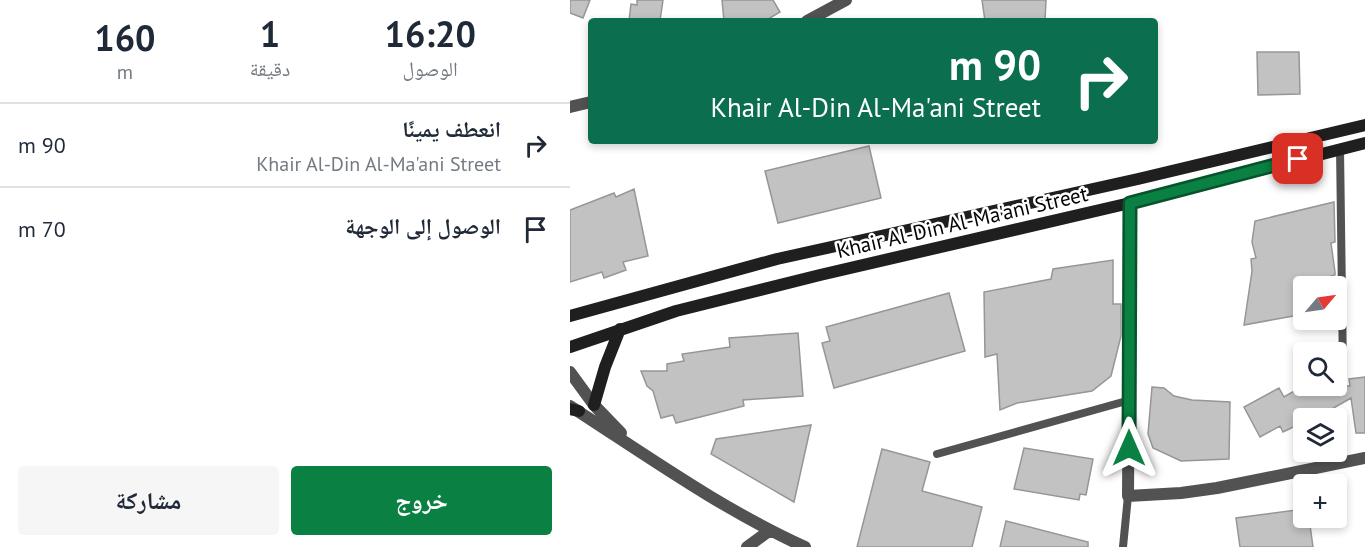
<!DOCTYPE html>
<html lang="ar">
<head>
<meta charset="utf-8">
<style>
	body { margin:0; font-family:"PT Sans","Noto Naskh Arabic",sans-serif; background:#f6f6f7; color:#1f2937; direction:rtl; height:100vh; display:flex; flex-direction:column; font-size:22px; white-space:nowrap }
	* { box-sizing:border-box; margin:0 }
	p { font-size:20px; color:#747a83 }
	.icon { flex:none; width:33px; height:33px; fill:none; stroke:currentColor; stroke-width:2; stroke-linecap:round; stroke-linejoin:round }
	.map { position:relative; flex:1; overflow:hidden; direction:ltr }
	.side { display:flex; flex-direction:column; background:#fff; width:570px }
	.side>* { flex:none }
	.top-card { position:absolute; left:18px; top:18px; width:570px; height:126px; border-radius:6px; box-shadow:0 3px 9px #0003; direction:rtl; background:#0b6e4f; color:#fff; overflow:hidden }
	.needle { width:39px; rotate:61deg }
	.controls { position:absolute; left:723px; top:276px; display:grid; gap:12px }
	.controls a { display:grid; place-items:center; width:54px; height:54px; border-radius:6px; background:#fff; box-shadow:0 3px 9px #0003; font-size:30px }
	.pin { position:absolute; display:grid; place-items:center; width:51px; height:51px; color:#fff; margin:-26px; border-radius:12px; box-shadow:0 3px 9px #0006 }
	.me { position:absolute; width:66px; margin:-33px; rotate:0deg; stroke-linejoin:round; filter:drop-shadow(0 0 4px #0008) }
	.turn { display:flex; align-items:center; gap:21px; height:126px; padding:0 18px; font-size:27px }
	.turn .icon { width:78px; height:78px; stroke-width:2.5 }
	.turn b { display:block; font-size:42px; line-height:51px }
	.eta { display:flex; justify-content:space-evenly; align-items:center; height:102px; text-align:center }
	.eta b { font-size:36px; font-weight:700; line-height:42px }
	.cta { display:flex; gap:12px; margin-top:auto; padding:12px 18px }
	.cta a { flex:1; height:69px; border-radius:6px; background:#0b8043; color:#fff; font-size:24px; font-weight:700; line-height:69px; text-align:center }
	.cta a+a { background:#f6f6f7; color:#1f2937 }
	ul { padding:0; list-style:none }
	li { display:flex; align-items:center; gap:18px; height:84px; padding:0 18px; border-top:2px solid #e0e1e3 }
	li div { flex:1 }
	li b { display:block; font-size:22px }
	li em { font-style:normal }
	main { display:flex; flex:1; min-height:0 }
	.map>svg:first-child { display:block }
</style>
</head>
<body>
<main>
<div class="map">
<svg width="795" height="547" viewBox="0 0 795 547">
	<rect width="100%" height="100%" fill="#fff"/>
	<path fill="#c2c2c2" stroke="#969696" stroke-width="1.5" d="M 0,0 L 20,0 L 13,18 L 0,13 Z
		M 67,0 L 93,0 L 90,21 L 59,21 L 61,4 L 67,5 Z
		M 152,0 L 203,0 L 210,12 L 195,21 L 154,21 Z
		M 412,0 L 476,0 L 475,21 L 415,21 Z
		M 687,52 L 729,52 L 730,94 L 688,95 Z
		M 299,146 L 311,198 L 208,223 L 195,171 Z
		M 64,189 L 78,256 L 53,262 L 56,270 L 34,278 L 32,272 L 0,282 L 0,210 L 44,193 L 46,197 Z
		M 764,202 L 765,242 L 761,243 L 765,272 L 765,275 L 761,276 L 763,286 L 734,286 L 734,314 L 674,325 L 682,271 L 681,259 L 686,258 L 682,242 L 685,221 Z
		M 543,260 L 543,304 L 551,304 L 551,336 L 541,376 L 522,391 L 447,403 L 430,410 L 427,354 L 415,357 L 414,292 L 481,279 L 483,269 Z
		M 379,293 L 395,351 L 264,388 L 252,343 L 260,341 L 256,327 Z
		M 228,333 L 233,396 L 173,400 L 174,406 L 106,423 L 103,415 L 91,418 L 83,391 L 77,386 L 71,371 L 97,371 L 97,364 L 114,361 L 112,354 L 160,347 L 159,338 Z
		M 795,377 L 795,433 L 786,433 L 781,398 L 746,418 L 734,418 L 734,422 L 713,432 L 710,426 L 690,437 L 674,407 L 709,388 L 714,397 L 733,386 L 736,391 L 746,386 L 780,386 L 779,379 Z
		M 582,387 L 594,388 L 604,396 L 622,400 L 660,402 L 659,459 L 611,461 L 583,448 L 578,434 Z
		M 241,425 L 224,502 L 141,454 L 146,439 Z
		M 454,448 L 523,459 L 516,495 L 510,494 L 509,500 L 444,489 Z
		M 312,449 L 360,462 L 352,491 L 412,507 L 402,547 L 287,547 Z
		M 734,509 L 734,518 L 739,518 L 743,547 L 670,547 L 666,518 Z
		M 436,521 L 518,542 L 518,547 L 430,547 Z"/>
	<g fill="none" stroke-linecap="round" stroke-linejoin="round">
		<path stroke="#525252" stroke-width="8" d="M 770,148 L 773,372
			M 367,454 L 560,400
			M 553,547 L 558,496"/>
		<path stroke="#525252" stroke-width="12" d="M 237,21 L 276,0
			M 0,107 L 21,102
			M 560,203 L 558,496 L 611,493 L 647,488 L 795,458
			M 0,372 L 24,405 L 51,433
			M 0,406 C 76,455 153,510 235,547
			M 177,547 L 199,531"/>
		<path stroke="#1f1f1f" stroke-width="12" d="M 0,316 L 207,259 L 568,179 L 795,125
			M 0,347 L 106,311 L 250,275 L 560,203 L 795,143
			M 24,405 L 35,367 L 50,329
			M 0,409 L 9,411"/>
	</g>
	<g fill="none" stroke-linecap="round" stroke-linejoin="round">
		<g stroke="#07532c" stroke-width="15">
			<path id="route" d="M 559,448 L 560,203 L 728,159"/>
		</g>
		<use href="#route" stroke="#0b8043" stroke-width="10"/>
	</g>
	<g text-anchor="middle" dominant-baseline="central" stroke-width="5" stroke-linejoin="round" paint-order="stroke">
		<g font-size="21" fill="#000" stroke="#fff">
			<text transform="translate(392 222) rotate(-13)">Khair Al-Din Al-Ma'ani Street</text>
		</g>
	</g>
</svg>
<div class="controls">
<a><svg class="needle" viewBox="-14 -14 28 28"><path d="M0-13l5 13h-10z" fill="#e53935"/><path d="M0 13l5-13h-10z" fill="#747a83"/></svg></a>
<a><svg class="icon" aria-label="search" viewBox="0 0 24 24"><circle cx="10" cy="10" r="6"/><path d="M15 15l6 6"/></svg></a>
<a><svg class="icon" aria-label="layers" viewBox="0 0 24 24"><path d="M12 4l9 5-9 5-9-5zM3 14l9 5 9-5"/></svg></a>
<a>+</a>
</div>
<div class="pin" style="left:728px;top:159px;background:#d93025"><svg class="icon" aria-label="arrive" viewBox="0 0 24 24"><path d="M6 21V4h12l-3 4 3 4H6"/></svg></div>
<svg class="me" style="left:559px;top:448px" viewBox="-20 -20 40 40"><path d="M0-17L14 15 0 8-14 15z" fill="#0b8043" stroke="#fff" stroke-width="4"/></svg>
<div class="top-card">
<div class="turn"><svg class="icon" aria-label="right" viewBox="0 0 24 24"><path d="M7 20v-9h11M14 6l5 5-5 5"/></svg><div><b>90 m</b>Khair Al-Din Al-Ma'ani Street</div></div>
</div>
</div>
<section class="side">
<div class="eta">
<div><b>16:20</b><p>الوصول</p></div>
<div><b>1</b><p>دقيقة</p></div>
<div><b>160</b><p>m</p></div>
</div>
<ul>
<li><svg class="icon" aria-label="right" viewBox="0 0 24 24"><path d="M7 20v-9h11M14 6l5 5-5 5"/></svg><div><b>انعطف يمينًا</b><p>Khair Al-Din Al-Ma'ani Street</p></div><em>90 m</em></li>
<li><svg class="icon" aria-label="arrive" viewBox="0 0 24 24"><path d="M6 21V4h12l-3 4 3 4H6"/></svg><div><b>الوصول إلى الوجهة</b></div><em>70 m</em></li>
</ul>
<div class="cta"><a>خروج</a><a>مشاركة</a></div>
</section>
</main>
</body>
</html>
